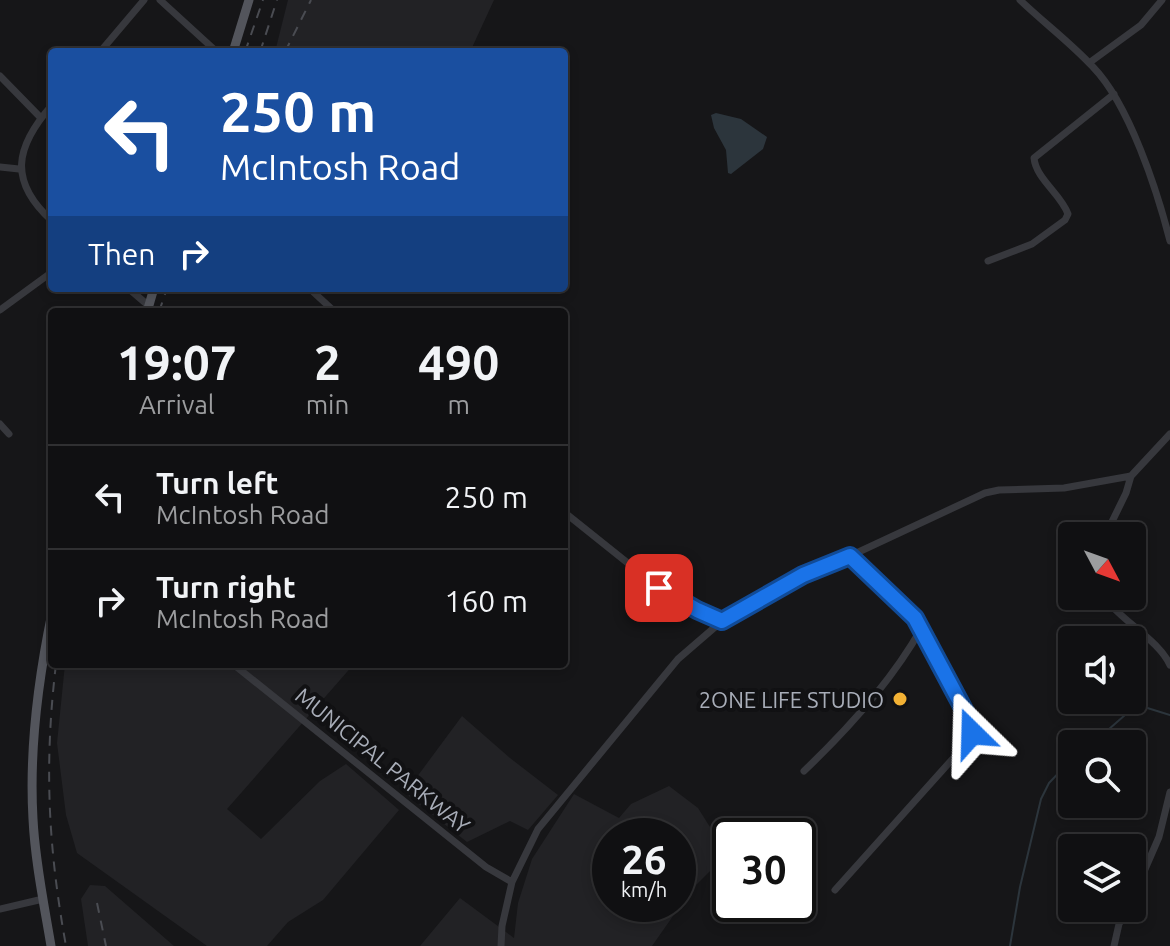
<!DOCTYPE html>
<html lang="en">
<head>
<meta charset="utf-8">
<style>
	body { margin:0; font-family:Ubuntu,sans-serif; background:#19191b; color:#f1f3f6; height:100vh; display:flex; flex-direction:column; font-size:30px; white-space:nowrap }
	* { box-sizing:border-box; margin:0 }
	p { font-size:26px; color:#9c9d9f }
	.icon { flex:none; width:44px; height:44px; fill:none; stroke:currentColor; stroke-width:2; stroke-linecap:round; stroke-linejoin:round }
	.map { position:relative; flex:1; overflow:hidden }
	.drawer { position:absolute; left:48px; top:308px; width:520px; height:360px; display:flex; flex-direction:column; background:#101012; border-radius:8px; box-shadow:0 4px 12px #0003,0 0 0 2px #303032 }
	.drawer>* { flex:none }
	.banner { position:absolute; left:48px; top:48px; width:520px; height:244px; border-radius:8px; box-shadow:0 4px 12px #0003,0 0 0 2px #303032; background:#1a4fa0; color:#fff; overflow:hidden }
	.needle { width:52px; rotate:131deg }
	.buttons { position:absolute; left:1058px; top:522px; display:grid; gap:16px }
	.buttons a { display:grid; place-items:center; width:88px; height:88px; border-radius:8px; background:#101012; box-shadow:0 4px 12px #0003,0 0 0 2px #303032; font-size:40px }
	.speed { position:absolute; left:592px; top:818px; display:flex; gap:16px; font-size:40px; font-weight:700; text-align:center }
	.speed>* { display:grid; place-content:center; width:104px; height:104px; border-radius:50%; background:#101012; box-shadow:0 4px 12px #0003,0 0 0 2px #303032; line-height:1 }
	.speed small { font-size:20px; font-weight:400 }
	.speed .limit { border:4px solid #111; border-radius:12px; background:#fff; color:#111 }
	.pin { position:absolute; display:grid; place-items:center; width:68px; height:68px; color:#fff; margin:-34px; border-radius:16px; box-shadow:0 4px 12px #0006 }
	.me { position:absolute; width:88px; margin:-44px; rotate:338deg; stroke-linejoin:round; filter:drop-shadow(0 0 6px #0008) }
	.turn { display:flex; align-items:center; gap:28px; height:168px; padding:0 40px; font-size:36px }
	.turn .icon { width:104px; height:104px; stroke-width:2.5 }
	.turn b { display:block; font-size:56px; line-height:68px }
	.then { display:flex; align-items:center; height:76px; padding:0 40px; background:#0003; gap:16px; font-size:30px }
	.eta { display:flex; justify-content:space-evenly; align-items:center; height:136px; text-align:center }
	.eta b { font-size:48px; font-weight:700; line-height:56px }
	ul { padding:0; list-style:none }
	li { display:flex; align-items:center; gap:24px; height:104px; padding:0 40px; border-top:2px solid #303032 }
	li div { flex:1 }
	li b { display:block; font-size:30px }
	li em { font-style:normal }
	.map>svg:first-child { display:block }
</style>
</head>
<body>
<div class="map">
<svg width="1170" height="946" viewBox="0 0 1170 946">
	<rect width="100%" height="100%" fill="#161618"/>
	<path fill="#222225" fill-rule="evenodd" d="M 288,0 L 494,0 L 470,52 L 275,52 Z
		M 65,664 L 354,664 L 227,809 L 261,839 L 320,781 L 346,764 L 399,810 L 323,900 L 288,922 L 267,946 L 207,946 L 77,853 L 66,815 L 57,743 Z
		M 462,716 L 510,758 L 558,795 L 528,830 L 510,821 L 467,842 L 405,793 Z
		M 669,786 L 698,808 L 727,854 L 692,889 L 652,946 L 420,946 L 460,898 L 514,938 L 518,903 L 532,859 L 574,794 L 619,818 L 631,804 ZM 610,836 L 678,836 L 678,904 L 610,904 Z
		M 90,885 L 105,886 L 174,946 L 88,946 L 81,899 Z"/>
	<path fill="#2c353c" d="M 716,113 L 741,119 L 767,137 L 763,149 L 731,174 L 728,173 L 726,150 L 714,128 L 711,115 Z"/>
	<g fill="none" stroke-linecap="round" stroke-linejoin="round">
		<path stroke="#2c353c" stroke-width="2" d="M 1092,744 L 1133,708 L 1141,706 L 1170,715
			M 1010,946 L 1020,887 L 1041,799 L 1049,783 L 1072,759"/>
		<path stroke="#37383d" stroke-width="7" d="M 160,0 L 217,52
			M 1020,0 C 1044,23 1071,43 1093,67 C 1129,104 1157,190 1170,241
			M 100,52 L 144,0
			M 1089,63 L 1141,25 L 1162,0
			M 0,76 L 41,118
			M 52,105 C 15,147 8,181 52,221
			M 0,167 L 19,169
			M 988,261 L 1032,244 L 1065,220 L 1068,214 C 1061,194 1036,179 1034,158 L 1114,94
			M 128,288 L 149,306
			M 309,288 L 335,312
			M 0,310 L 52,272
			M 0,424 L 9,434
			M 564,512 L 659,588 L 722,621 L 803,575 L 850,556 L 985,493 L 999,490 L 1064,488 L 1131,476
			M 1105,536 L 1126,493 L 1131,476 L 1170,434
			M 1103,596 C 1121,621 1159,640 1170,665
			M 233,664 L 486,867 L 512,882
			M 804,771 C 848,729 891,682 921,629
			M 835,890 L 966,744 L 972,733 L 970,721 L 915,618 L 850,556
			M 1132,899 L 1159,837 L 1170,792
			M 0,909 L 43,899
			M 501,946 L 502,926 L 512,882 L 538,829 L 678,659 L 722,621
			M 1114,946 L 1119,924 L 1128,908"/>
		<path stroke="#53555c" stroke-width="9" d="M 233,52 L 249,0
			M 147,312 L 154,288
			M 51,946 C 44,904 35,861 33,819 C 29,750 38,680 52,613"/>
		<path stroke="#4a4c52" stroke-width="2" stroke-dasharray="10 8" stroke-linecap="butt" d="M 245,52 L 263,0
			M 260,52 L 277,0
			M 285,52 L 311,0
			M 159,312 L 167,288
			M 56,664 C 44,764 48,847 66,946
			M 97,903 L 106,946"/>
	</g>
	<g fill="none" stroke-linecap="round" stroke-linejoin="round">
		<g stroke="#114b97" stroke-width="20">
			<path id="route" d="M 659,588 L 697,610 L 722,621 L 803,575 L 850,556 L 915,618 L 970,721 L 972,733"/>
		</g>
		<use href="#route" stroke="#1a73e8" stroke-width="14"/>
	</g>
	<circle fill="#f2b134" stroke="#111113" stroke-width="3" cx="900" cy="699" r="8"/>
	<g text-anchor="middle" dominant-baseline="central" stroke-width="8" stroke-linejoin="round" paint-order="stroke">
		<g font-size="22" fill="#a8adb8" stroke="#111113" text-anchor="end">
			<text x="884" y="699">2ONE LIFE STUDIO</text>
		</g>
		<g font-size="22" fill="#a8adb8" stroke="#111113">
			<text transform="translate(383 760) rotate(39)">MUNICIPAL PARKWAY</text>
		</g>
	</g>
</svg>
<div class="buttons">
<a><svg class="needle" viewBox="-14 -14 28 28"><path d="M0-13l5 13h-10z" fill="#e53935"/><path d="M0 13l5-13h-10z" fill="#9c9d9f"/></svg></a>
<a><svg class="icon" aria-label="sound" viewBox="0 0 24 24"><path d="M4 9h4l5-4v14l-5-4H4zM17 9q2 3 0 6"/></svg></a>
<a><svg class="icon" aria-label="search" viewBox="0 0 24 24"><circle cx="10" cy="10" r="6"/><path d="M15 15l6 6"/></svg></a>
<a><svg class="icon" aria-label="layers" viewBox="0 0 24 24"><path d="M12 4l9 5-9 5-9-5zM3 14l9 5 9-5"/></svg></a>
</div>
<div class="speed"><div>26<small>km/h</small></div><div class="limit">30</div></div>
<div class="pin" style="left:659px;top:588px;background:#d93025"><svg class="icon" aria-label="arrive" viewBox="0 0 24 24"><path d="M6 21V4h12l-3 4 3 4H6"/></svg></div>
<svg class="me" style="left:972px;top:733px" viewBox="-20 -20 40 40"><path d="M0-17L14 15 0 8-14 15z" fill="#1a73e8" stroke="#fff" stroke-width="4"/></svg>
<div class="banner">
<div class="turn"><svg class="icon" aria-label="left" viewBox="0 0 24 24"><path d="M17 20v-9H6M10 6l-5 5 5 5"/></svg><div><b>250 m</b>McIntosh Road</div></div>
<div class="then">Then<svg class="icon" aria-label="right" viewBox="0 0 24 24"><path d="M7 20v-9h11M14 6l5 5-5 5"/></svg></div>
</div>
<section class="drawer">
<div class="eta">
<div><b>19:07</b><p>Arrival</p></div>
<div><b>2</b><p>min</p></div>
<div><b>490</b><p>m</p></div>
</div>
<ul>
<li><svg class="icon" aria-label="left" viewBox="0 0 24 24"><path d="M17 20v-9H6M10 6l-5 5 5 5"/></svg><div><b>Turn left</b><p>McIntosh Road</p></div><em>250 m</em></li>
<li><svg class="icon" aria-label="right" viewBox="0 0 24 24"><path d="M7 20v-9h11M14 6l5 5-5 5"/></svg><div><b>Turn right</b><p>McIntosh Road</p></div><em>160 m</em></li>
</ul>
</section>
</div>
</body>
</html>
